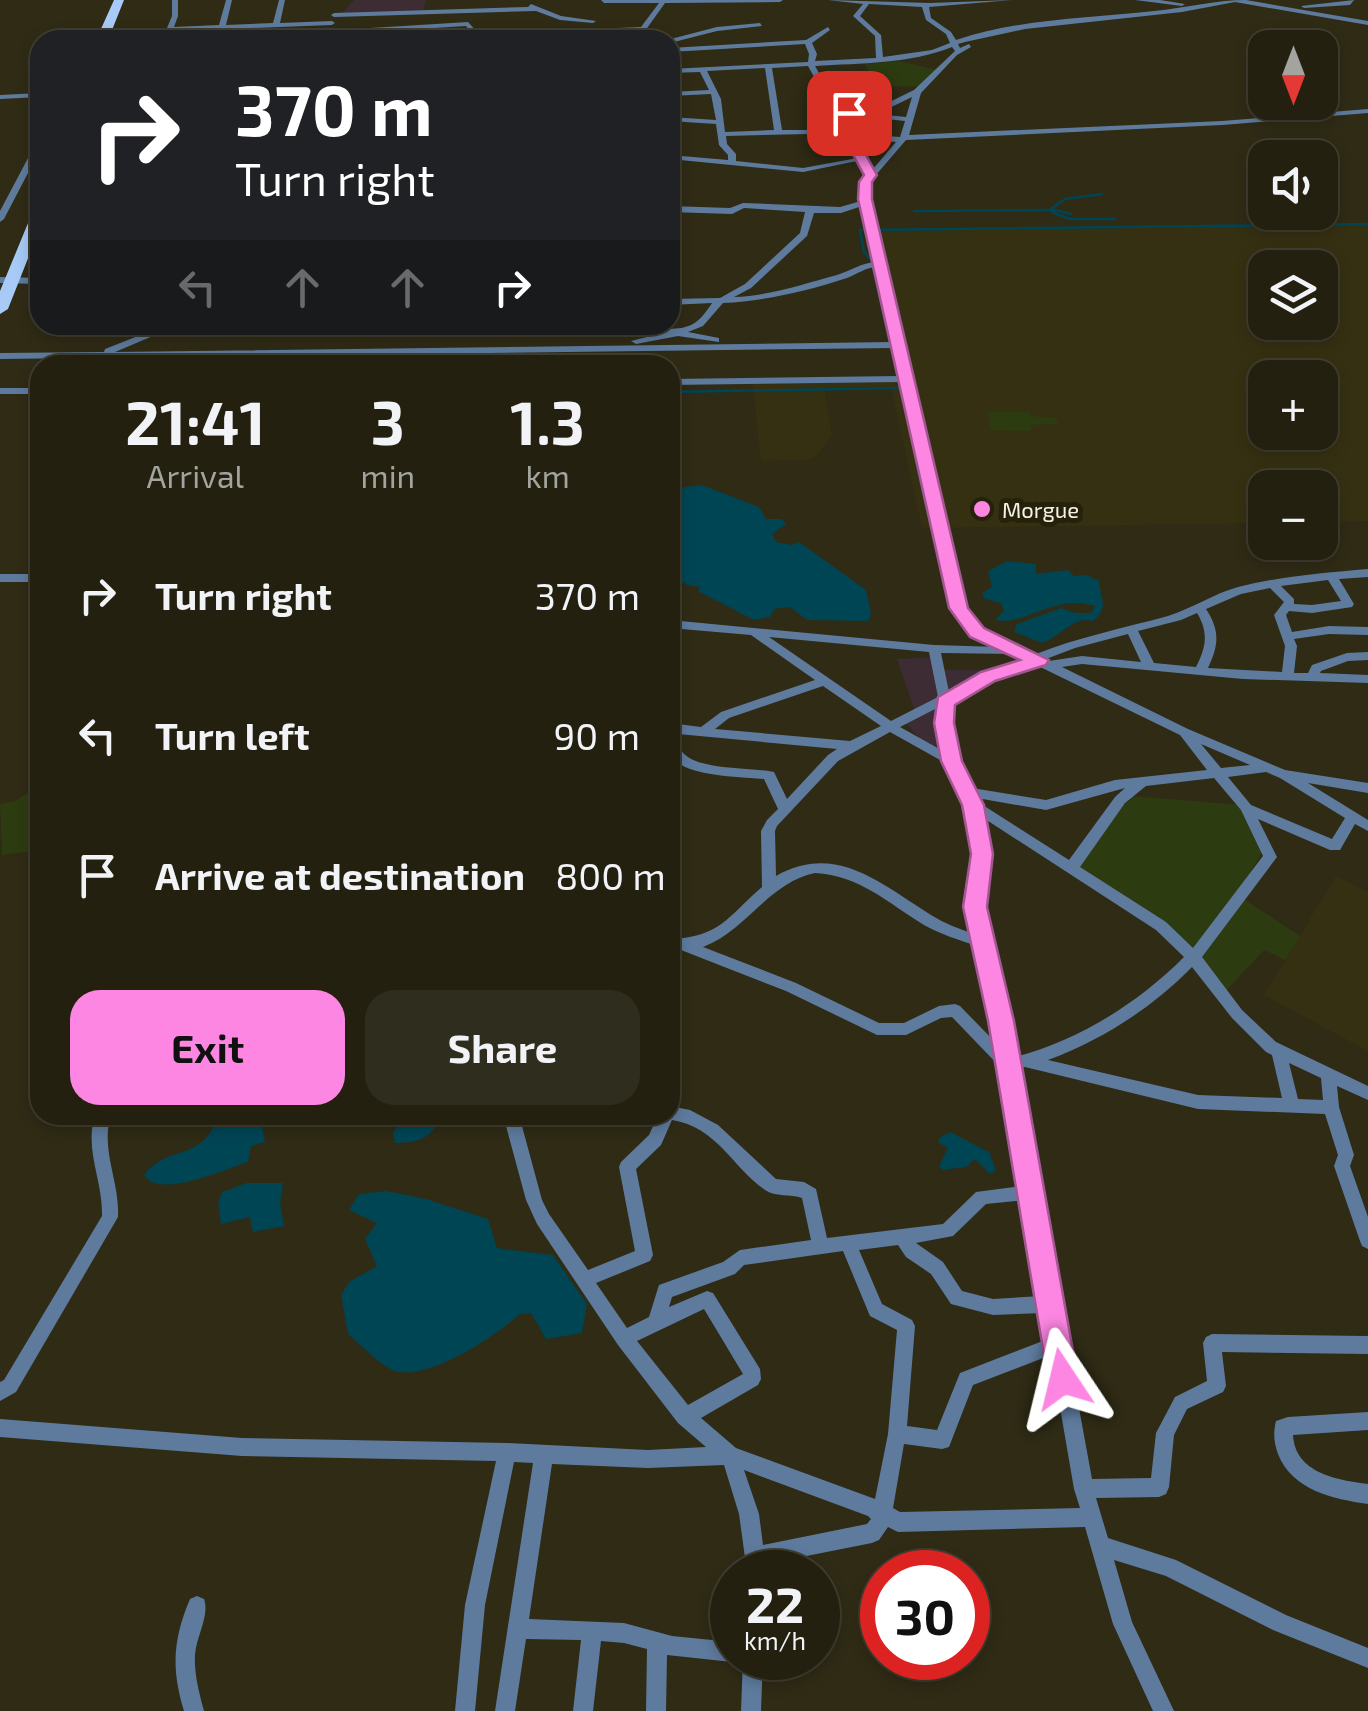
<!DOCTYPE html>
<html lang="en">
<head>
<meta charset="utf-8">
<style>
	body { margin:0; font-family:"Exo 2",sans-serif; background:#2f2d1e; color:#f1f3f6; height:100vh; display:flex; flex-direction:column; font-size:38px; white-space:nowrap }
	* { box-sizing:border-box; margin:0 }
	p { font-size:32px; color:#a3a39f }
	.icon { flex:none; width:55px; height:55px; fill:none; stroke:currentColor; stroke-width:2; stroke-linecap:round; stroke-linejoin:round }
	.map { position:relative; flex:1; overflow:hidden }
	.panel { position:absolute; left:30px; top:355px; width:650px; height:770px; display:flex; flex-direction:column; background:#232010; border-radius:30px; box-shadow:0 5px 15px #0003,0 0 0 2px #403e30 }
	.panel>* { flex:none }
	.top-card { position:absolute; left:30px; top:30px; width:650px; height:305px; border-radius:30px; box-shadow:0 5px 15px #0003,0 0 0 2px #403e30; background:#202124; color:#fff; overflow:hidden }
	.needle { width:65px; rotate:180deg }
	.tools { position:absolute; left:1248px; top:30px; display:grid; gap:20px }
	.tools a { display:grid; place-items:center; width:90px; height:90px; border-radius:20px; background:#232010; box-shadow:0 5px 15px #0003,0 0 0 2px #403e30; font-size:50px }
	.speed { position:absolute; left:710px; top:1550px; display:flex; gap:20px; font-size:50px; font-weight:700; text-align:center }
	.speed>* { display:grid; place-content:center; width:130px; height:130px; border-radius:50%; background:#232010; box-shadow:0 5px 15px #0003,0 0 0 2px #403e30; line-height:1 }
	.speed small { font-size:25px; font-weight:400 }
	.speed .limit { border:15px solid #d22; background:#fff; color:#111 }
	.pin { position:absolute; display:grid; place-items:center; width:85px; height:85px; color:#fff; margin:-42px; border-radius:20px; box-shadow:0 5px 15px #0006 }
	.me { position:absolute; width:110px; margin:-55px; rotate:350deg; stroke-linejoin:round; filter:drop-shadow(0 0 8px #0008) }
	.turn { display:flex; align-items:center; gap:35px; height:210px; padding:0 40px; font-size:45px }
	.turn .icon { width:130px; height:130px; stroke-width:2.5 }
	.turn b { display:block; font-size:70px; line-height:85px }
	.lanes { display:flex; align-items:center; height:95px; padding:0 40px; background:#0003; justify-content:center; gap:50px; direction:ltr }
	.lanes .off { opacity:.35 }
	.eta { display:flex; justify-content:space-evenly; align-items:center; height:170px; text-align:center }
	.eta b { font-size:60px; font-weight:700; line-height:70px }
	.button { display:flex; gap:20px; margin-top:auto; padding:20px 40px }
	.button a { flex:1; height:115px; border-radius:30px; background:#fd86e2; color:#111; font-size:40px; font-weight:700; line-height:115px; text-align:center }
	.button a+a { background:#2f2d1e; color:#f1f3f6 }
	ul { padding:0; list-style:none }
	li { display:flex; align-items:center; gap:30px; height:140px; padding:0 40px }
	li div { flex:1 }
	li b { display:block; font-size:38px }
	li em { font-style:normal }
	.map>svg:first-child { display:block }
</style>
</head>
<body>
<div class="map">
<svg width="1368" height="1711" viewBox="0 0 1368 1711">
	<rect width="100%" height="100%" fill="#2f2b15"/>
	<path fill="#3e2c34" d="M 354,0 L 426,0 L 423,11 L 342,13 Z
		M 937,657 L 941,670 L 982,670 L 983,679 L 947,700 L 949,744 L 928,748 L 904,721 L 916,714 L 897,659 Z"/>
	<path fill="#363012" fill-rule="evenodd" d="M 1368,225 L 1368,521 L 1320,522 L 1320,488 L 1265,488 L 1265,523 L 922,528 L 891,387 L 824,388 L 832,435 L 817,455 L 806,460 L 761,461 L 752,378 L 897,377 L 866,231 ZM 1265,268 L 1320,268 L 1320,322 L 1265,322 ZM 1265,378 L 1320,378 L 1320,432 L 1265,432 Z
		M 1336,876 L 1368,892 L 1368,1051 L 1264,995 Z"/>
	<path fill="#2d3b11" d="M 899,61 L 938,70 L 922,86 L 882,87 L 875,84 L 865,64 Z
		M 1029,412 L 1031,416 L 1056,418 L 1058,424 L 1030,425 L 1031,431 L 991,430 L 988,412 Z
		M 36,787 L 40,788 L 40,850 L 2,855 L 0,804 L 15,801 Z
		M 1131,796 L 1243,805 L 1267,843 L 1238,895 L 1300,936 L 1285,960 L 1264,950 L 1223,994 L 1171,931 L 1076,866 Z"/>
	<path fill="#004554" d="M 702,485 L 759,507 L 766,519 L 782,519 L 786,524 L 772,534 L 776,542 L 792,545 L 799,542 L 866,590 L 871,614 L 868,621 L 807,620 L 790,607 L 774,609 L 770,617 L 754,620 L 698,591 L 701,587 L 687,585 L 670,575 L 670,489 Z
		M 1007,561 L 1036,564 L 1036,574 L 1068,570 L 1074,576 L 1087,575 L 1099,581 C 1100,599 1110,607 1093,621 C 1075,615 1061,636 1042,643 L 1014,632 L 1017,624 L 1061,608 L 1075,613 L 1091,613 L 1095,606 C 1053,593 1028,626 995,620 L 1004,611 L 1001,603 L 985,599 L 982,593 L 992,587 L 988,571 Z
		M 219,1115 L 260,1115 L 265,1142 L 251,1146 L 248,1162 C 225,1169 159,1200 144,1175 C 169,1143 201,1164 219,1115 Z
		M 408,1115 L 437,1115 L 440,1120 C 429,1140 416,1143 395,1143 L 393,1132 Z
		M 950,1132 L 989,1152 L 996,1170 L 990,1174 L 975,1159 L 966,1167 L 943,1170 L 939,1166 L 948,1148 L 939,1143 L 939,1138 Z
		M 247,1183 L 283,1183 L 280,1203 L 284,1226 L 253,1232 L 250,1217 L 221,1224 L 218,1204 L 222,1192 Z
		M 386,1191 L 426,1199 L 488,1219 L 497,1248 L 553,1255 L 587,1304 L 582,1333 L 546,1339 L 531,1313 L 520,1314 C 495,1336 435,1377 399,1372 C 382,1369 362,1345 348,1334 L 341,1295 L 349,1282 L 377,1266 L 365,1239 L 377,1223 L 349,1210 L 359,1194 Z"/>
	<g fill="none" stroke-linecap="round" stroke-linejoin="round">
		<path stroke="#004554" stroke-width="2.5" d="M 1051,209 L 1065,199 L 1102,194
			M 914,211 L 1054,210 L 1071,214
			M 1052,212 L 1069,219 L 1115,219
			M 872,261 L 864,252 L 860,230 L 1368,224
			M 873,268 L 889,337
			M 670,392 L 901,388 L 918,464
			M 38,406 L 40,424"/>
		<path stroke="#004554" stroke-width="4" d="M 917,462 L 929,514"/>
		<path fill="#5e7b9e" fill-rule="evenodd" d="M 172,0 L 178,0 L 178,16 L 174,27 L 219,25 L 226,0 L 232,0 L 226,25 L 273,23 L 279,0 L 285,0 L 280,23 L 332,21 L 335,23 L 332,25 L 225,29 L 222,40 L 216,40 L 218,29 L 172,31 L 168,40 L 162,40 L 172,16 Z
			M 601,0 L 783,0 L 780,2 L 665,3 L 645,31 L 649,40 L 643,40 L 639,31 L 478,39 L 375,40 L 378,38 L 472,34 L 466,26 L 338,34 L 335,32 L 338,30 L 468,22 L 479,34 L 641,27 L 659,3 L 604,3 Z
			M 828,0 L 930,3 L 1012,0 L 929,7 L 931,18 L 951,32 L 956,40 C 1018,19 1089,18 1154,11 C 1185,8 1215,0 1246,0 L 1368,21 L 1368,25 L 1235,2 L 1182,12 L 1025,29 L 965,42 L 958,44 L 960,48 L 969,44 L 971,47 L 957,55 L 921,93 L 909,135 L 1222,121 L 1368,109 L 1368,113 L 1222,125 L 906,140 L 869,183 L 869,199 L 902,342 L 907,345 L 903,348 L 910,376 L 915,379 L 911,382 L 958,584 L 968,615 L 974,624 L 1036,654 C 1079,637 1124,628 1168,616 C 1193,608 1213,594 1238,587 C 1281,576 1324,573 1368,569 L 1368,577 L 1339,579 L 1354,604 L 1352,607 L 1312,613 L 1289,611 L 1286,615 L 1292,632 L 1329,626 L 1368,627 L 1368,635 L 1329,634 L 1294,639 L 1297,646 L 1294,673 L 1308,673 L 1312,665 L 1347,653 L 1368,652 L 1368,660 L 1348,661 L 1321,671 L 1320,673 L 1368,675 L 1368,683 L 1243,679 L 1082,664 L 1062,667 L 1188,729 L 1285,770 L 1368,783 L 1368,793 L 1308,783 L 1368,820 L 1368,831 L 1355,824 L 1340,850 L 1330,850 L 1258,819 L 1277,857 L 1202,957 L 1242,1010 L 1276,1042 L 1368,1086 L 1368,1100 L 1337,1086 L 1339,1107 L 1354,1155 L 1350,1166 L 1368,1217 L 1368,1249 L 1362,1246 L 1360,1241 L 1334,1166 L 1338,1155 L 1325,1114 L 1198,1109 L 1025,1067 L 1017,1069 L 1092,1479 L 1151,1478 L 1156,1433 L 1175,1397 L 1207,1381 L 1203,1343 L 1206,1337 L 1212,1334 L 1368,1336 L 1368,1354 L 1222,1352 L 1226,1386 L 1223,1392 L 1187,1409 L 1174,1435 L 1169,1487 L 1166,1494 L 1159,1497 L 1096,1498 L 1108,1538 L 1176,1560 L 1286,1615 L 1368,1648 L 1368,1668 L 1273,1630 L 1166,1576 L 1114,1560 L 1132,1622 L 1174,1711 L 1153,1711 L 1113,1624 L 1085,1527 L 898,1532 L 888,1527 L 879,1540 L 872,1543 L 766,1564 L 767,1572 L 747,1572 L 739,1514 L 724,1465 L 648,1468 L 552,1464 L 529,1619 L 624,1623 L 672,1636 L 732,1642 L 732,1658 L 740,1658 L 732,1662 L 667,1655 L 666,1711 L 646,1711 L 647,1649 L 624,1643 L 601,1641 L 593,1711 L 573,1711 L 581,1640 L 526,1639 L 515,1711 L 495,1711 L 533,1463 L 514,1462 L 485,1605 L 475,1711 L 455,1711 L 465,1605 L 496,1461 L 242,1456 L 0,1437 L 0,1419 L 242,1438 L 507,1443 L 648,1450 L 706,1447 L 678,1423 L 618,1345 L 537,1224 L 526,1200 L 503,1115 L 519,1115 L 542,1200 L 549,1214 L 588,1270 L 635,1251 L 619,1167 L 621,1162 L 649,1135 L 658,1115 L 670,1115 L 670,1106 L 690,1110 L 718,1125 L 776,1179 L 804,1182 L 816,1189 L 827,1238 L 943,1224 L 976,1192 L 1022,1186 L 1002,1069 L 952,1017 L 941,1018 L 906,1035 L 877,1035 L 786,991 L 681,950 L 670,951 L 670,939 C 721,937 727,917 762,887 L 761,831 L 767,820 L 778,809 L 764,779 C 744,777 681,777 671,755 C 667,747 670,732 670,723 L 701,727 L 721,712 L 815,680 L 751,635 L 670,628 L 670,620 L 934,645 L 1000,647 C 961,627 959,627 946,584 L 901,382 L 670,385 L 670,379 L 900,376 L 894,348 L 0,359 L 0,353 L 104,352 L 105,349 L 166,325 L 179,325 L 115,352 L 893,342 L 876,267 C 865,268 857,274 847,278 C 807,291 765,301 723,303 L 703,326 L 688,332 L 719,338 L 719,342 L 678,336 L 636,344 L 631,341 L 663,333 L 632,325 C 653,325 678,335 696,322 C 702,318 708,309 712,303 L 670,305 L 670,299 L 720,298 L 745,284 L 800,233 L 805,212 L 744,208 L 732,214 L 670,212 L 670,206 L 730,208 L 743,203 L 840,207 L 861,201 L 861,183 L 896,142 L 808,134 L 726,136 L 727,144 L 736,154 L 736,161 L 803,168 L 863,157 L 867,159 L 803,172 L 670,159 L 670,155 L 728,160 L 728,155 L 719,145 L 716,124 L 670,121 L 670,117 L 716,120 L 711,94 L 670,96 L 670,92 L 709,90 L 700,72 L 670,73 L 670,69 L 808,62 L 809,54 L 805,44 L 670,52 L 670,48 L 806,40 L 828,27 L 830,30 L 812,43 L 817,54 L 815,61 L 876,58 L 875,36 L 853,16 L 863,4 ZM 869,4 L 922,7 L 926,20 L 946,34 L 950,43 L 932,50 L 883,57 L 881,35 L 860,16 ZM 952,47 L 955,51 L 914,90 L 867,113 L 850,111 L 838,106 L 815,66 C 861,63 910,64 952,47 ZM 808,66 L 832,109 L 849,115 L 905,121 L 900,137 L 808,130 L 782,130 L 772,68 ZM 765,68 L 774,130 L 725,132 L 721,99 L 707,71 ZM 912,97 L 906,117 L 877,114 ZM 862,206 L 875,262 C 861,263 850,271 837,275 C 803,284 769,296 734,297 L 751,288 L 807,236 L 814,213 L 841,213 ZM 1328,580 L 1341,601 L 1312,605 L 1294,604 L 1294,599 L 1281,586 ZM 1270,588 L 1284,602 L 1274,615 L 1285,646 L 1282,672 L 1208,668 C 1219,645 1220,630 1206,609 L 1241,594 ZM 1197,613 C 1209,633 1206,647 1196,667 L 1154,663 L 1138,631 L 1181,620 ZM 1128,634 L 1141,662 L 1082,656 L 1049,661 L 1046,659 L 1075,648 ZM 769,637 L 929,652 L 938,697 L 891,721 ZM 941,653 L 1015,654 L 1024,659 L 984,674 L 949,692 ZM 1034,664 L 1180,735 L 1207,770 L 1115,780 L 1046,800 L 972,788 L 952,742 L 951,701 L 992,680 ZM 823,686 L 881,726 L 850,741 L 715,729 L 729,718 ZM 939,707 L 940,742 L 943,751 L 900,727 ZM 890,732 L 949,765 L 966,805 L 975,854 L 968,907 L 974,934 C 959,929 944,923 931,915 C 881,884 836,842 776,876 L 775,831 L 777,826 L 838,761 ZM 678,734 L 837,749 L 828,755 L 787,799 L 774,772 C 752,767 693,771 681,750 C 679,747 678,737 678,734 ZM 1201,744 L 1250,765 L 1221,768 ZM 1266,772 L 1280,778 L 1345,818 L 1332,839 L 1251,805 L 1228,777 ZM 1214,778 L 1241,810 L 1263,856 L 1193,948 L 1166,922 L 1080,867 L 1125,803 L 1146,786 ZM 1125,788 L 1115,797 L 1069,860 L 978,802 L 977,798 L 1046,810 ZM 982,817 L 1156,930 L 1184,957 C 1137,1004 1079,1040 1015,1057 L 982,907 L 989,854 ZM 815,873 C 859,875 888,903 924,925 C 940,934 959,940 977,946 L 997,1044 L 960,1006 L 955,1004 L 939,1006 L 904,1023 L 879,1023 L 796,983 L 703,947 C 747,930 768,883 815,873 ZM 1192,967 L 1232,1018 L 1266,1052 L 1272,1055 L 1282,1098 L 1198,1095 L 1048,1060 C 1102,1040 1152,1008 1192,967 ZM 1289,1063 L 1321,1078 L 1323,1100 L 1298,1099 ZM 672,1120 C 717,1127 732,1167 765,1190 C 775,1197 791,1194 802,1198 L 811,1240 L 740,1250 L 723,1262 L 659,1285 L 649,1317 L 627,1328 L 596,1283 L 650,1261 L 653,1255 L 636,1169 L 661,1145 ZM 1024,1200 L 1041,1296 L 993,1299 L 962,1291 L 943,1262 L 916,1243 L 953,1236 L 986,1204 ZM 898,1245 L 906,1257 L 931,1274 L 951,1304 L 993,1315 L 1044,1313 L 1048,1339 L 960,1373 L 937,1430 L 907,1426 L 915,1326 L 912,1320 L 882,1304 L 859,1250 ZM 843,1251 L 870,1316 L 897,1330 L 888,1434 L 875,1499 L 736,1448 L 701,1418 L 758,1385 L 761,1379 L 760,1369 L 713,1293 L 707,1291 L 669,1307 L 672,1297 L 735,1274 L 744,1265 ZM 704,1309 L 743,1374 L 688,1405 L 637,1341 ZM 1051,1355 L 1074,1489 L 1080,1508 L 900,1512 L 893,1508 L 904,1444 L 942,1449 L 949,1447 L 973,1385 ZM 744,1470 L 868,1516 L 871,1519 L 867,1524 L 763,1545 L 759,1514 Z
			M 1135,0 L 1160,0 L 1185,4 L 1182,6 Z
			M 1354,0 L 1350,5 L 1304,8 L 1301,6 Z
			M 531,4 L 561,16 L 596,21 L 593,23 L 560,20 L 536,11 L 334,17 L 331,15 L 334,13 L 528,7 Z
			M 760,23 L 762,26 L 717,31 L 670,43 L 670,40 L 667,40 L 717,27 Z
			M 40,93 L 40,97 L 0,99 L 0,95 Z
			M 40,141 L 40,150 L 4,219 L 0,222 L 0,211 L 36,143 Z
			M 0,277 L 40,278 L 40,284 L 0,283 Z
			M 0,388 L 40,388 L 40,394 L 0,394 Z
			M 0,574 L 40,574 L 40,582 L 0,582 Z
			M 95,1115 L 111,1115 C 100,1150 120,1181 118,1217 L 16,1392 L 0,1401 L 0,1382 L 4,1380 L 102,1216 C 103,1180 84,1150 95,1115 Z
			M 1368,1412 L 1368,1430 L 1293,1435 C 1295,1473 1337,1480 1368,1484 L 1368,1504 C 1333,1499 1292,1490 1278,1454 C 1274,1443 1273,1433 1276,1421 L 1288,1417 Z
			M 197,1596 L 204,1599 C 210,1615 196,1637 195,1655 C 194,1674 199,1692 204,1711 L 184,1711 C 171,1669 173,1639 190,1599 Z
			M 743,1658 L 763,1658 L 761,1711 L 741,1711 Z"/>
		<path fill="#a7cbf6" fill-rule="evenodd" d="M 114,0 L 124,0 L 108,40 L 96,40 Z
			M 40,207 L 40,228 L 8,309 L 0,314 L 0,291 L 33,211 Z"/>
	</g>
	<path fill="#fd86e2" stroke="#a45793" stroke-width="2.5" d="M 849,109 L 856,113 L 860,144 L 877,175 L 872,182 L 872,199 L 968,608 L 984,628 L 1049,660 L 1046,665 L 995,681 L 955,705 L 954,723 L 962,761 L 984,805 L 993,854 L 987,907 L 1014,1021 L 1078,1379 L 1074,1390 L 1063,1394 L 1053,1390 L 1048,1379 L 988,1021 L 963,907 L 971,854 L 962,805 L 941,761 L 934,723 L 938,697 L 981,672 L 1020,660 L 970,637 L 949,608 L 858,199 L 859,182 L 864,175 L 847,144 L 843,113 Z"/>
	<circle fill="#fd86e2" stroke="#25210b" stroke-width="4" cx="982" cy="509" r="10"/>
	<g text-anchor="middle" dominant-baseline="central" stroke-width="10" stroke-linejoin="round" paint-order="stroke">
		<g font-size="22" fill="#f6f3e6" stroke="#25210b" text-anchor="start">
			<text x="1002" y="509">Morgue</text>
		</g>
	</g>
</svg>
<div class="tools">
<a><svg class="needle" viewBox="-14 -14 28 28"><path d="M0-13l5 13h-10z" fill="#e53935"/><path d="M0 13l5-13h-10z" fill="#a3a39f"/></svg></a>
<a><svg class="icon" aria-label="sound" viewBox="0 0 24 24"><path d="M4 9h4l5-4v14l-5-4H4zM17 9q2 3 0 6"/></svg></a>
<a><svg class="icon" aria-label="layers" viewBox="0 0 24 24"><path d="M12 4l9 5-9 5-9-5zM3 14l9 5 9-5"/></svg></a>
<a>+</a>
<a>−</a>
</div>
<div class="speed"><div>22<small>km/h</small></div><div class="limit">30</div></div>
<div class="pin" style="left:849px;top:113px;background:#d93025"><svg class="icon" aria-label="arrive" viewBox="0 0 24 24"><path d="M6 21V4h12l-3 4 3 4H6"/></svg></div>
<svg class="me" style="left:1063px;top:1379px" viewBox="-20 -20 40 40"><path d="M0-17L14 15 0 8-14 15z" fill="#fd86e2" stroke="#fff" stroke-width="4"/></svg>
<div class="top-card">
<div class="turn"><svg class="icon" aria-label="right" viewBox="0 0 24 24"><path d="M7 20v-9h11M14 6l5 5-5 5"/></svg><div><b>370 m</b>Turn right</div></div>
<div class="lanes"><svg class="icon off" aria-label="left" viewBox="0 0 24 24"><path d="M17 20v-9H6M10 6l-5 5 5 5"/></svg><svg class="icon off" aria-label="ahead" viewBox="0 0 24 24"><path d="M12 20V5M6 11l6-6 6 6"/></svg><svg class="icon off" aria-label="ahead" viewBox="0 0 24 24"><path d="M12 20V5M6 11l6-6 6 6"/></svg><svg class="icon" aria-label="right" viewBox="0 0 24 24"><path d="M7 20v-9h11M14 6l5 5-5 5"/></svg></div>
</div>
<section class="panel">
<div class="eta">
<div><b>21:41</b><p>Arrival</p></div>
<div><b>3</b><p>min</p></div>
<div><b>1.3</b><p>km</p></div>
</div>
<ul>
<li><svg class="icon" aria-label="right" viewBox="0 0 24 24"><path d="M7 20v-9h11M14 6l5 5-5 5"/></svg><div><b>Turn right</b></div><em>370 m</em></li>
<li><svg class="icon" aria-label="left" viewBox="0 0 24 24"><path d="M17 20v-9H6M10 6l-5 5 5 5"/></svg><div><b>Turn left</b></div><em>90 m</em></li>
<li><svg class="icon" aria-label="arrive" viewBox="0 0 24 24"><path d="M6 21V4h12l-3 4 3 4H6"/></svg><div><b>Arrive at destination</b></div><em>800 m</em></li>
</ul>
<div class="button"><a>Exit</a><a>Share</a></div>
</section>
</div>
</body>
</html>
